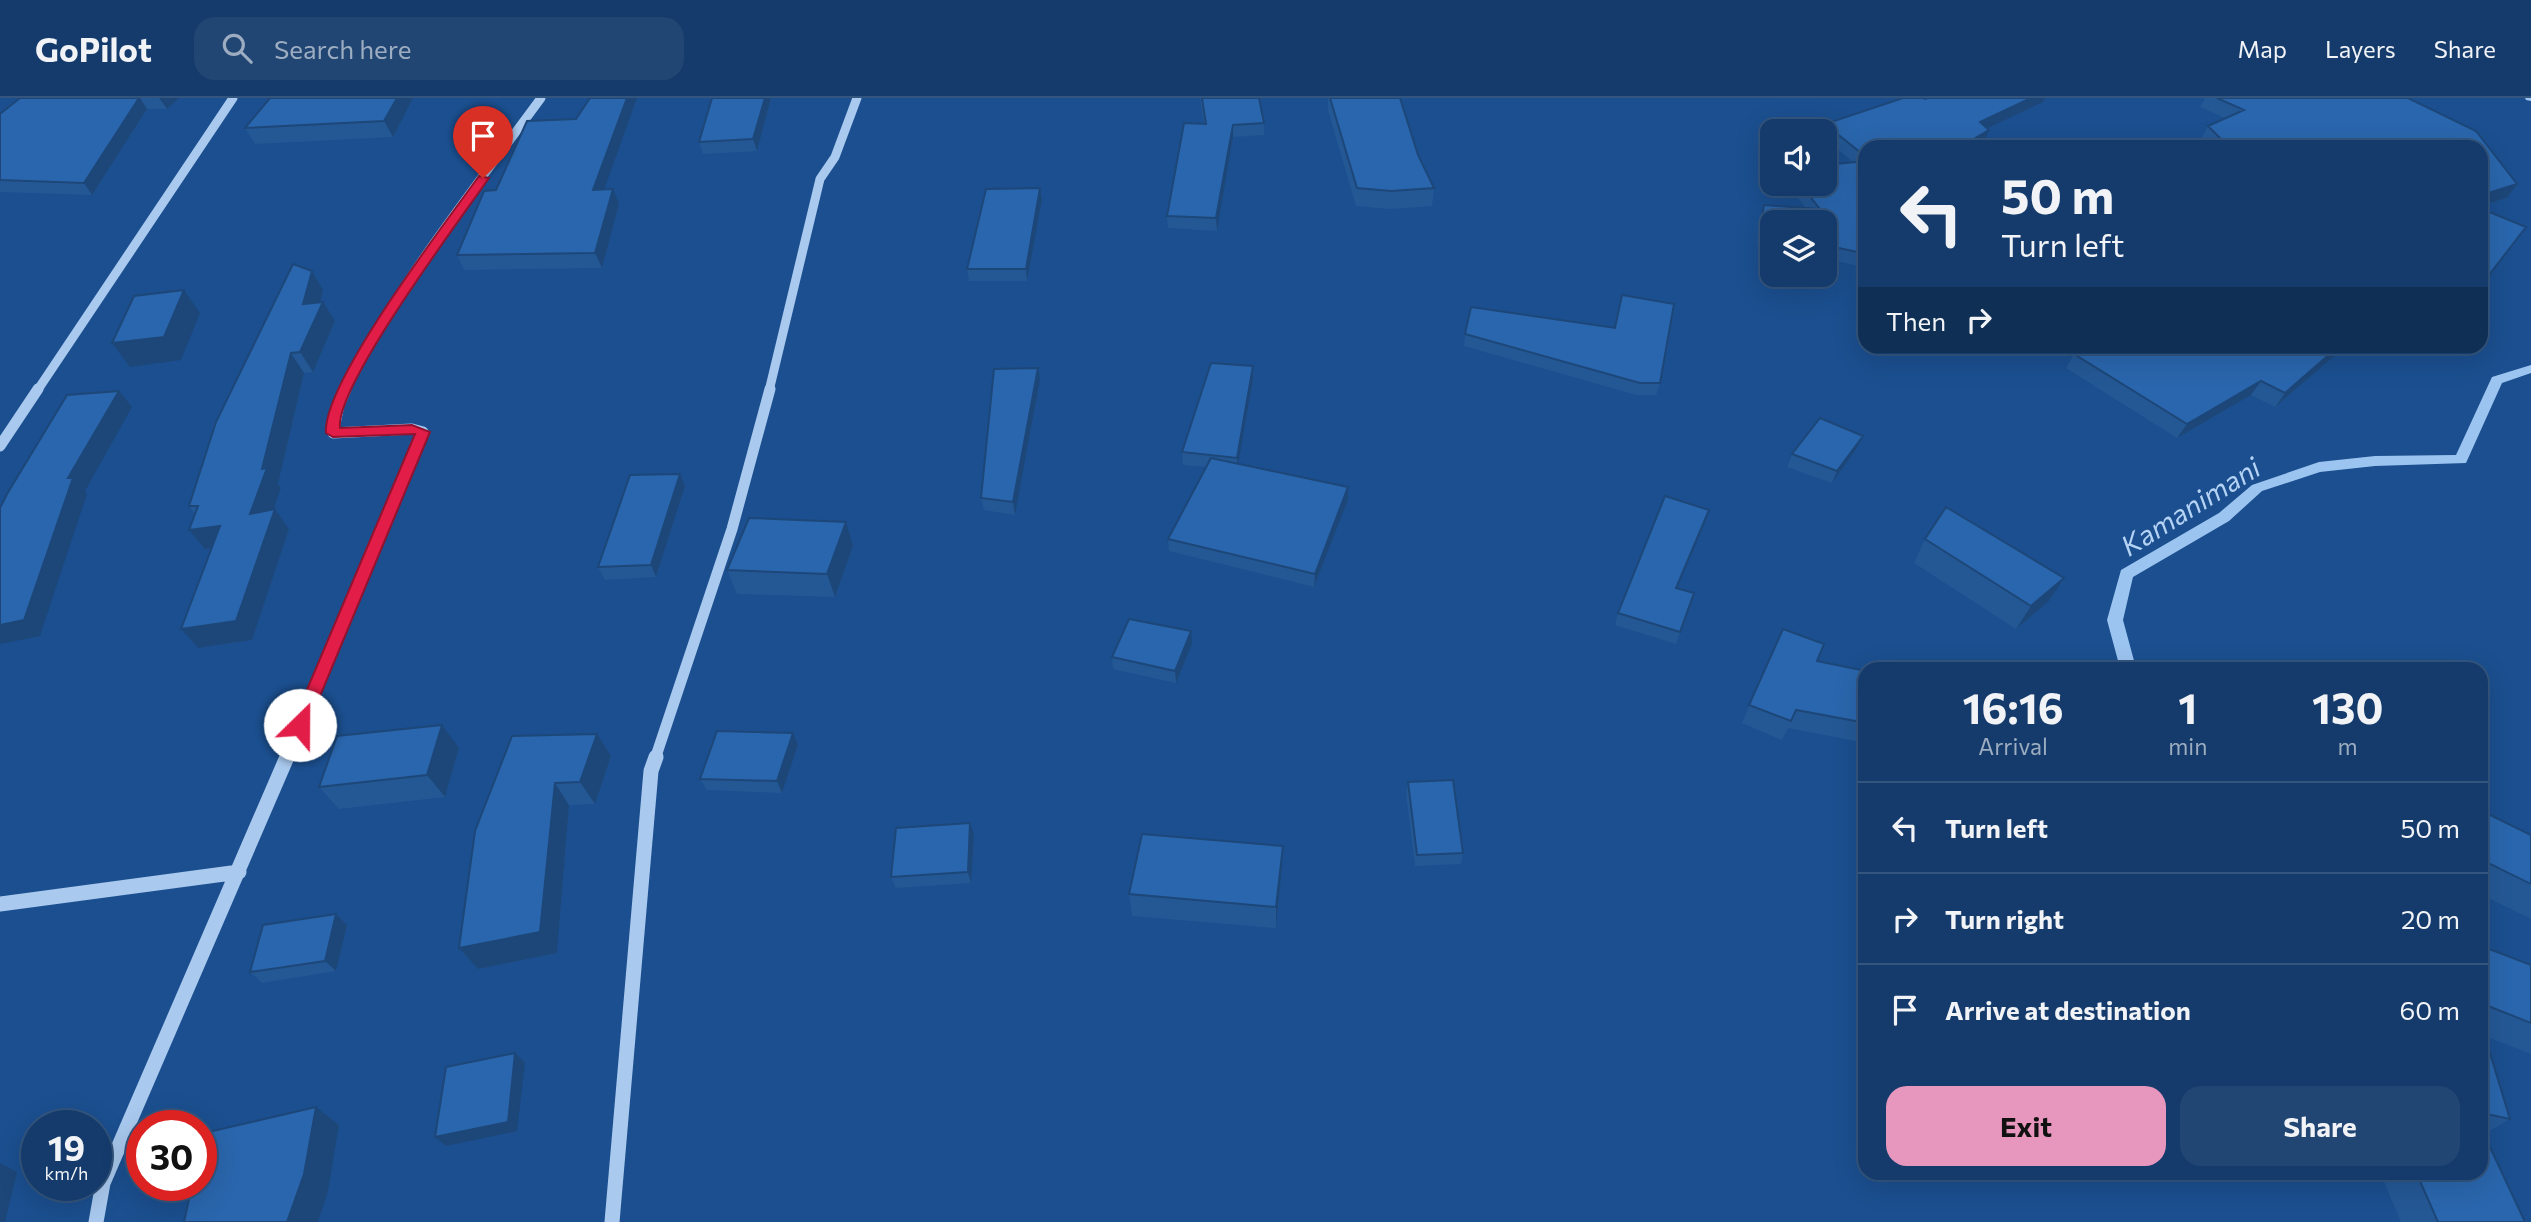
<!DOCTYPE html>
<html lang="en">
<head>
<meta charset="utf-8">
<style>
	body { margin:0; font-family:Commissioner,sans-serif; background:#214673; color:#f1f3f6; height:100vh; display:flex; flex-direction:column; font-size:26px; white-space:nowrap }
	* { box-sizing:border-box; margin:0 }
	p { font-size:23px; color:#9dadc1 }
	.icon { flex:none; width:38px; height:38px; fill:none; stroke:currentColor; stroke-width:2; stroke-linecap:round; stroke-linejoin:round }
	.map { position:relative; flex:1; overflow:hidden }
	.sheet { position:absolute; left:1858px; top:564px; width:630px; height:518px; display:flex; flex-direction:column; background:#143b6b; border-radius:21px; box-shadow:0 7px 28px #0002,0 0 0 2px #33557e }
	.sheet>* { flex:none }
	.guide { position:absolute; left:1858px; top:42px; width:630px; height:214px; border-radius:21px; box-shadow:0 7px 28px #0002,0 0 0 2px #33557e; background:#143b6b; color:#f1f3f6; overflow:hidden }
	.tools { position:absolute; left:1760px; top:21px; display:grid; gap:14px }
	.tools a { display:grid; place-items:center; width:77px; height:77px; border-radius:14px; background:#143b6b; box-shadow:0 7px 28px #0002,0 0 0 2px #33557e; font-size:35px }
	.speed { position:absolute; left:21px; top:1012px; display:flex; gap:14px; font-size:35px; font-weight:700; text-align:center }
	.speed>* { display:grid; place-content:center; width:91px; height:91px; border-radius:50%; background:#143b6b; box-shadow:0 7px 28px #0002,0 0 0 2px #33557e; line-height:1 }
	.speed small { font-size:18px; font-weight:400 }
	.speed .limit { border:10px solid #d22; background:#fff; color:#111 }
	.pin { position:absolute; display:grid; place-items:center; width:60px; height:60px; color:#fff; margin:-72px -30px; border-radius:50% 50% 50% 0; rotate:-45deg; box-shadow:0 0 7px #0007 }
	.pin .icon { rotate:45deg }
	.me { position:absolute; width:77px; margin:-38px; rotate:23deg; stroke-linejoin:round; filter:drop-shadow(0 0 5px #0008) }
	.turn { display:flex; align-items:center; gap:24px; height:147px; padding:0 28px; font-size:32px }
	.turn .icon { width:91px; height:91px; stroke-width:2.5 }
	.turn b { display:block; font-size:49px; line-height:60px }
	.then { display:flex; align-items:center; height:66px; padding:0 28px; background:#0003; gap:14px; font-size:26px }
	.eta { display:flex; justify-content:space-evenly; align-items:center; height:119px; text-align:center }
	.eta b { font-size:42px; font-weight:700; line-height:49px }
	.cta { display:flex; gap:14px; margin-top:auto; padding:14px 28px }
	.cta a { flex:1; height:80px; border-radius:21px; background:#e797bd; color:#111; font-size:28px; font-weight:700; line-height:80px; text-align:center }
	.cta a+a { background:#214673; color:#f1f3f6 }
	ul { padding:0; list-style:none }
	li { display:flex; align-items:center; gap:21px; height:91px; padding:0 28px; border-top:2px solid #33557e }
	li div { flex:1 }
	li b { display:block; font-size:26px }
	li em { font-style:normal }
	header { display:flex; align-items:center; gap:42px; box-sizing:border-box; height:98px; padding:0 35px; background:#143b6b; border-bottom:2px solid #33557e }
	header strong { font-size:33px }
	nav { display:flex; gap:38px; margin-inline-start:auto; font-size:24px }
	.search { width:490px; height:63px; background:#214673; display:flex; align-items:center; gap:18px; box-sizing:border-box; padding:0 24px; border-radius:21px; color:#9dadc1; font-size:26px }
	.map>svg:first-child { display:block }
</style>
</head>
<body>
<header>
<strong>GoPilot</strong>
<div class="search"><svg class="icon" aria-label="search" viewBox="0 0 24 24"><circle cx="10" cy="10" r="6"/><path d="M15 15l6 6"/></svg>Search here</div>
<nav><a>Map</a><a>Layers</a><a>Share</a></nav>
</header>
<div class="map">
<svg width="2531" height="1124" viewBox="0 0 2531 1124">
	<rect width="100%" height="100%" fill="#1b4f8f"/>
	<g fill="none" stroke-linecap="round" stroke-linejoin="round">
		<path fill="#9cc4f0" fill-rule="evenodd" d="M 2525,0 L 2531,0 L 2531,3 L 2526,2 Z
			M 2531,267 L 2531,275 L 2502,285 L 2466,365 L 2375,368 L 2320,374 L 2262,393 L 2229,423 L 2133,479 L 2123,522 L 2136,570 L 2120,570 L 2107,522 L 2121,472 L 2219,415 L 2252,387 L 2319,364 L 2375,358 L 2456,357 L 2492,279 Z"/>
		<path stroke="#a9c9ee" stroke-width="9" d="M 37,293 L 233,0
			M 345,293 C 396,187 472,94 541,0
			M 769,293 L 820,81 L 835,59 L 857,0"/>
		<path stroke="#a9c9ee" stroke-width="11" d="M 0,348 L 38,291
			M 286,661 L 423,334 L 412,331 L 333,335 L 339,307 L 346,291
			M 655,661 L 732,431 L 770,291"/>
		<path stroke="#a9c9ee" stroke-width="15" d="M 0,806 L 239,774
			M 96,1124 L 103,1085 L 287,659
			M 612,1124 L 651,673 L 656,659"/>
	</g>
	<path fill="#245895" d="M 20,0 L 179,0 L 167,11 L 147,11 L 92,97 L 0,94 L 0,16 Z
		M 413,0 L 393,39 L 255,46 L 245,30 Z
		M 771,0 L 757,53 L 703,56 L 699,44 Z
		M 1200,0 L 1259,0 L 1264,25 L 1264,37 L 1233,39 L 1217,133 L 1168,130 L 1167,118 L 1204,26 Z
		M 1328,0 L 1400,0 L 1418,57 L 1434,90 L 1432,108 L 1390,111 L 1356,108 L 1328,12 Z
		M 1928,0 L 2045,0 L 2043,4 L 1987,30 L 1984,44 L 1866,49 L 1866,170 L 1825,160 L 1825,124 L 1773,124 L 1773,147 L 1757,143 L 1760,120 L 1764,107 L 1806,110 L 1787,86 L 1825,86 L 1853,64 L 1825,41 L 1825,33 L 1822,33 L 1825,26 Z
		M 2205,0 L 2408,0 L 2476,33 L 2517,86 L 2507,100 L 2482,107 L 2482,49 L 2209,49 L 2201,41 L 2208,28 L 2225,20 L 2200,9 Z
		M 1040,90 L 1042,102 L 1027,183 L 969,183 L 967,171 Z
		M 604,91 L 619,106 L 602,170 L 464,172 L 457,157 Z
		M 323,192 L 320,204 L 335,223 L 313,274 L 304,275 L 278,386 L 281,390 L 273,412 L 289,431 L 252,542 L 198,550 L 181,531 L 212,450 L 205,451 L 195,416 L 189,408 Z
		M 1615,230 L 1660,285 L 1656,297 L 1636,297 L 1464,248 L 1465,236 Z
		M 2089,248 L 2346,248 L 2275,309 L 2251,297 L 2177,340 L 2066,270 L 2074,256 Z
		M 1253,268 L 1253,281 L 1238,366 L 1348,389 L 1348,402 L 1314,489 L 1169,453 L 1168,441 L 1206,369 L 1183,367 L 1182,354 Z
		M 1040,282 L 1015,417 L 984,412 L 981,400 Z
		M 1863,338 L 1857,350 L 1832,385 L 1787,369 L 1792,356 Z
		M 685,388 L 656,479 L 605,482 L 598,469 Z
		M 1705,424 L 1677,490 L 1694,495 L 1676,546 L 1615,527 L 1618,515 Z
		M 1925,441 L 2049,503 L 2016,531 L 1914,465 Z
		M 853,448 L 835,499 L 737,496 L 727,472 Z
		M 1783,531 L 1817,563 L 1866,573 L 1866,645 L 1788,630 L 1782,642 L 1742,625 Z
		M 1192,546 L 1176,585 L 1113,571 L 1112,559 Z
		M 512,638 L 611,658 L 595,706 L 569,707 L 557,855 L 478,871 L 459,850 Z
		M 798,647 L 782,695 L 707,692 L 700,681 Z
		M 459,650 L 445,699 L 339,711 L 319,689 Z
		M 1408,684 L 1463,755 L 1461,766 L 1415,768 L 1406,696 Z
		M 2482,713 L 2531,737 L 2531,821 L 2482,797 Z
		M 974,736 L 971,785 L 896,790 L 891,779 Z
		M 1283,748 L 1282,769 L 1276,830 L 1132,818 L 1129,796 Z
		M 347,827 L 336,873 L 262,885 L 250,874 Z
		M 2484,849 L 2531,867 L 2531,956 L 2482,937 L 2482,851 Z
		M 2482,951 L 2510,1021 L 2484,1036 L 2525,1124 L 2401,1124 L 2380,1074 L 2482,1074 Z"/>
	<path fill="#1d4779" d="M 139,0 L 140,0 L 147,11 L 92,97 L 84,85 Z
		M 159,0 L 179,0 L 167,11 Z
		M 397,0 L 413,0 L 393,39 L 384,23 Z
		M 627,0 L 637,0 L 599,106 L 593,92 Z
		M 765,0 L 771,0 L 757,53 L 753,41 Z
		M 2031,0 L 2045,0 L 2043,4 L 1975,36 L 1980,24 Z
		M 1233,27 L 1233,39 L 1217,133 L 1216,120 Z
		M 1989,32 L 1984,44 L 1975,49 L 1960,49 Z
		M 2517,86 L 2507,100 L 2482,107 L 2482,97 Z
		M 1040,90 L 1042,102 L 1027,183 L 1026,171 Z
		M 613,91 L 619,106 L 602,170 L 595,155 Z
		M 312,173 L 323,192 L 318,214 L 323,204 L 335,223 L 313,274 L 300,254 L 303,206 Z
		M 184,192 L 200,215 L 181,262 L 130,269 L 112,245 Z
		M 2339,248 L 2346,248 L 2275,309 L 2285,295 Z
		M 291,255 L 304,275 L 278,386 L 281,390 L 265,435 L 250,416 Z
		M 1253,268 L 1253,281 L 1237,373 L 1237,360 Z
		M 1038,270 L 1040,282 L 1015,417 L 1013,404 Z
		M 2261,283 L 2251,297 L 2177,340 L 2187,326 Z
		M 119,293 L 132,309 L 85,393 L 87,396 L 40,538 L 0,546 L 0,527 L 68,380 Z
		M 1863,338 L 1857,350 L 1832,385 L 1837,373 Z
		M 680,376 L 685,388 L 656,479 L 651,467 Z
		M 1348,389 L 1348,402 L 1314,489 L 1315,476 Z
		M 275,411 L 289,431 L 252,542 L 198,550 L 181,531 Z
		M 1709,412 L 1705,424 L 1672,502 L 1676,490 Z
		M 846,424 L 853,448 L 835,499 L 827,476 Z
		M 220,428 L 236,447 L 205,451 L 189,432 Z
		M 2064,480 L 2049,503 L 2016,531 L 2031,508 Z
		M 1191,533 L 1192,546 L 1176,585 L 1175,573 Z
		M 442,627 L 459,650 L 445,699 L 427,677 Z
		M 793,635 L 798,647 L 782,695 L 777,683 Z
		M 597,636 L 611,658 L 595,706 L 580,684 Z
		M 555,685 L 569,707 L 557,855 L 478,871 L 459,850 Z
		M 970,725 L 974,736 L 971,785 L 968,774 Z
		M 1283,748 L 1282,769 L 1276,830 L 1276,809 Z
		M 336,816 L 347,827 L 336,873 L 325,863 Z
		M 515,955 L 525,965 L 517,1033 L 446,1048 L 435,1039 Z
		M 316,1009 L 339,1027 L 328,1093 L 318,1124 L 287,1124 Z
		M 0,1065 L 17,1074 L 5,1124 L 0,1124 Z"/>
	<path fill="#2a66ad" stroke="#1d4779" stroke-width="2" d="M 20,0 L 139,0 L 84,85 L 0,82 L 0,16 Z
		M 270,0 L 397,0 L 384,23 L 245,30 Z
		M 590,0 L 627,0 L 593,92 L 613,91 L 595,155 L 457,157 L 484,93 L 496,92 L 527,23 L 576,21 Z
		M 712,0 L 765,0 L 753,41 L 699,44 Z
		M 1202,0 L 1259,0 L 1264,25 L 1233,27 L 1216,120 L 1167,118 L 1184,25 L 1206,26 Z
		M 1330,0 L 1400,0 L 1418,57 L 1434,90 L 1391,93 L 1357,90 Z
		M 1903,0 L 1923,0 L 1925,1 L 1928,0 L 2031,0 L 1980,24 L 1989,32 L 1960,49 L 1866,49 L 1866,59 L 1825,26 Z
		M 2217,0 L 2408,0 L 2476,33 L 2517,86 L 2482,97 L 2482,49 L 2229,49 L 2208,28 L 2244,12 Z
		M 1866,63 L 1866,156 L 1825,147 L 1825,124 L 1773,124 L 1773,134 L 1760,131 L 1764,107 L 1820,111 L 1800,86 L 1825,86 L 1825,67 Z
		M 1040,90 L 1026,171 L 967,171 L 986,91 Z
		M 2482,111 L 2526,129 L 2482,186 Z
		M 293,166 L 312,173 L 303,206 L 323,204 L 300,254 L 291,255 L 262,371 L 267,370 L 250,416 L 275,411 L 236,523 L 181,531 L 220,428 L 189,432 L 198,408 L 189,408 L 216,324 Z
		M 184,192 L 164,239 L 112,245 L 134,198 Z
		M 1622,197 L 1674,206 L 1660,285 L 1640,285 L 1465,236 L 1471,209 L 1615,230 Z
		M 2088,248 L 2339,248 L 2285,295 L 2261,283 L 2187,326 L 2074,256 Z
		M 1211,265 L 1253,268 L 1237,360 L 1182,354 Z
		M 1038,270 L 1013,404 L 981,400 L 994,271 Z
		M 119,293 L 68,380 L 73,380 L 24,522 L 0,527 L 0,410 L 7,396 L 67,297 Z
		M 1820,320 L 1863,338 L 1837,373 L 1792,356 Z
		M 1211,360 L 1348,389 L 1315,476 L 1168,441 Z
		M 680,376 L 651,467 L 598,469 L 630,377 Z
		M 1665,398 L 1709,412 L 1676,490 L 1694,495 L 1680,534 L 1618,515 Z
		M 1946,409 L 2064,480 L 2031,508 L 1925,441 Z
		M 749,420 L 846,424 L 827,476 L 727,472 Z
		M 1129,521 L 1191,533 L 1175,573 L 1112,559 Z
		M 1783,531 L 1824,546 L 1817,563 L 1866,573 L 1866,625 L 1796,612 L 1791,623 L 1749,607 Z
		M 442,627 L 427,677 L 319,689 L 337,638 Z
		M 717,633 L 793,635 L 777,683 L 700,681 Z
		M 597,636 L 580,684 L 555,685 L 540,834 L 459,850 L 475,733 L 512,638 Z
		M 1453,682 L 1463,755 L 1417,757 L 1408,684 Z
		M 2482,713 L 2531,737 L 2531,786 L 2482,762 Z
		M 970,725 L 968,774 L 891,779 L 896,730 Z
		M 1142,736 L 1283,748 L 1276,809 L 1129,796 Z
		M 336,816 L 325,863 L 250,874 L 263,827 Z
		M 2484,849 L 2531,867 L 2531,925 L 2483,906 Z
		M 2482,951 L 2489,952 L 2510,1021 L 2482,1015 Z
		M 515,955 L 508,1024 L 435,1039 L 446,969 Z
		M 316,1009 L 304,1076 L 287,1124 L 184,1124 L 192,1087 L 201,1087 L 201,1046 L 204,1035 Z
		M 2482,1032 L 2525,1124 L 2438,1124 L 2416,1074 L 2482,1074 Z"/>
	<path fill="#e11d48" stroke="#92132f" stroke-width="2" d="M 479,78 L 489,80 C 460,122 335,288 340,330 L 412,327 L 430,334 L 308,627 L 300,634 L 292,627 L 415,336 L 333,339 L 326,335 C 322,285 446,124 479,78 Z"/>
	<g text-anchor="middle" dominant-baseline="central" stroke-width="7" stroke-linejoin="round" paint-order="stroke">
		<g font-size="28" font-style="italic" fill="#b5d3f5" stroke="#1b4f8f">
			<text transform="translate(2190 408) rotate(-32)">Kamanimani</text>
		</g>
	</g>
</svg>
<div class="tools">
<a><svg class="icon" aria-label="sound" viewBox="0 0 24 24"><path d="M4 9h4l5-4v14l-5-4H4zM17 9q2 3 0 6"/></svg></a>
<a><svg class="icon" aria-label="layers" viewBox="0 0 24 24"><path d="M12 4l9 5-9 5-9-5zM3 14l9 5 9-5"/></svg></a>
</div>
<div class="speed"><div>19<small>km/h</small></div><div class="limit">30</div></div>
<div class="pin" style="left:483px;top:80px;background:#d93025"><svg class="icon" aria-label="arrive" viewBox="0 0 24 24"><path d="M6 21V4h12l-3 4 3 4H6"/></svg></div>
<svg class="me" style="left:300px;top:627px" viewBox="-20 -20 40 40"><circle r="19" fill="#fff"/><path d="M0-13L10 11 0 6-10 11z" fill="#e11d48"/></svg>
<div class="guide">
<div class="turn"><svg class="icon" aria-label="left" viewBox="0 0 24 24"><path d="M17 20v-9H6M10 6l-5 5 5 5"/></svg><div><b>50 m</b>Turn left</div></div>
<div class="then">Then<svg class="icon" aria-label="right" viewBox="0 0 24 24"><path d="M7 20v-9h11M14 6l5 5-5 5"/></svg></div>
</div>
<section class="sheet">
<div class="eta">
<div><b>16:16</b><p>Arrival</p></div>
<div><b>1</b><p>min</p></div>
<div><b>130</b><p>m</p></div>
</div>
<ul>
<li><svg class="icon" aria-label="left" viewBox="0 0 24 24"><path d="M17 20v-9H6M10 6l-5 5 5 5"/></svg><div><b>Turn left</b></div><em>50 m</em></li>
<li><svg class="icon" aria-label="right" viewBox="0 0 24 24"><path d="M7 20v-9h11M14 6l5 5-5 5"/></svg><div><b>Turn right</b></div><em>20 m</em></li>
<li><svg class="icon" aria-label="arrive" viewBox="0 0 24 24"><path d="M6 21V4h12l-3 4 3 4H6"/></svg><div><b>Arrive at destination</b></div><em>60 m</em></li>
</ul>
<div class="cta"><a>Exit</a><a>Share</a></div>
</section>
</div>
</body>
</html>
